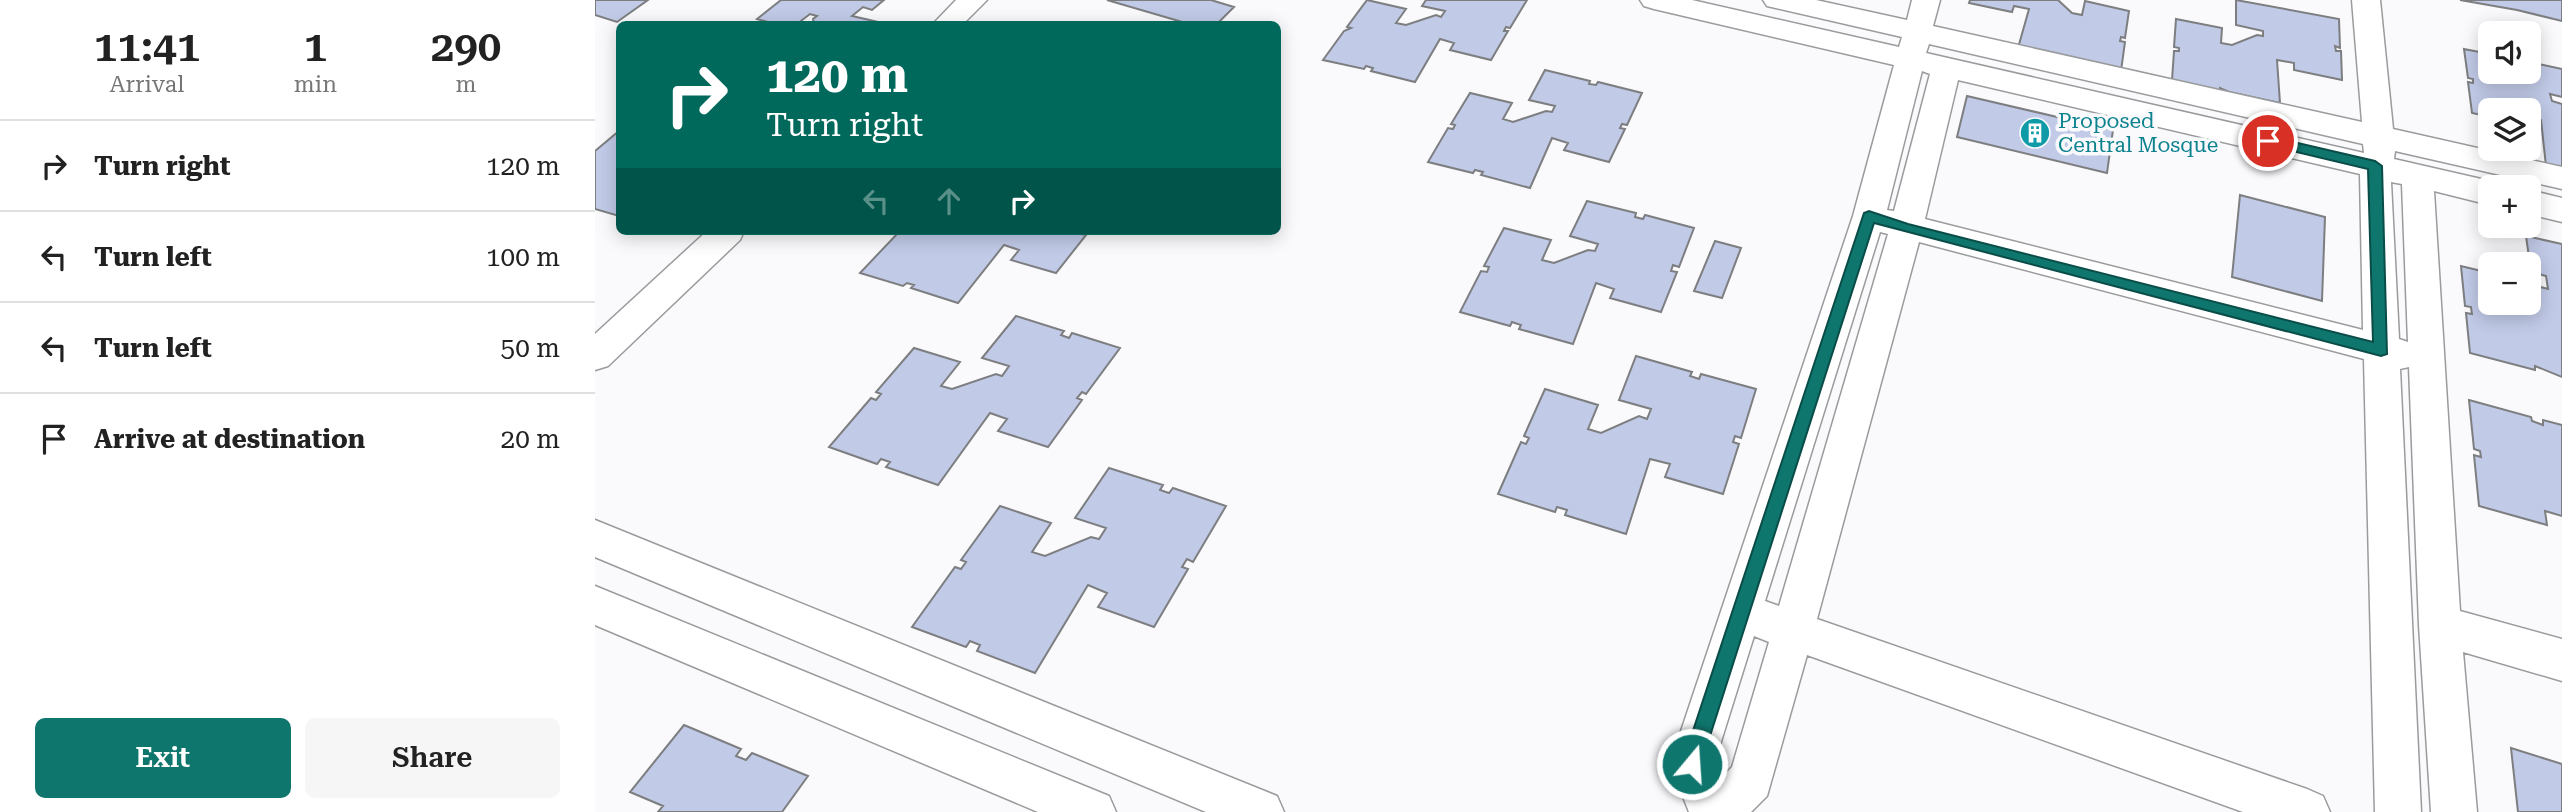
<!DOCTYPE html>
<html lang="en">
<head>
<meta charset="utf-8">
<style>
	body { margin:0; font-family:"Roboto Serif",serif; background:#f6f6f6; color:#222; height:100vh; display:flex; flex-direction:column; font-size:26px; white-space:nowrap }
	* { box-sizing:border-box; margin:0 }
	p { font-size:23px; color:#767676 }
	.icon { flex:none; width:38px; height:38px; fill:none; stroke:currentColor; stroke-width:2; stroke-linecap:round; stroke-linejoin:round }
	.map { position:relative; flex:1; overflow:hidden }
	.details { display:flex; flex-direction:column; background:#fff; width:595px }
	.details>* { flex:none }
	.hud { position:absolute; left:21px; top:21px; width:665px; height:214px; border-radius:10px; box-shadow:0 4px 18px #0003; background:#00695c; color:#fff; overflow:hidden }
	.controls { position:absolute; left:1883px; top:21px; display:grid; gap:14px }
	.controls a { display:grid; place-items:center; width:63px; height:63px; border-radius:10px; background:#fff; box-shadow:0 4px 18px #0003; font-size:35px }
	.pin { position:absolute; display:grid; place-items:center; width:60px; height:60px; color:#fff; margin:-30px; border:4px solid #fff; border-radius:50%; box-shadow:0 2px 7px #0007 }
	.me { position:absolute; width:77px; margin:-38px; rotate:18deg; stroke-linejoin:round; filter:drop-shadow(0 0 5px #0008) }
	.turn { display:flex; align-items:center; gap:24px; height:147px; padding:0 35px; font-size:32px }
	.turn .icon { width:91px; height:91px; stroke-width:2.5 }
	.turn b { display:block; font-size:49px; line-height:60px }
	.lanes { display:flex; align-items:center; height:66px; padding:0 35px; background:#0003; justify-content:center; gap:35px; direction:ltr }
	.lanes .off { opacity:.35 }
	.eta { display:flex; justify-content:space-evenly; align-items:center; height:119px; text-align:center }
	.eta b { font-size:42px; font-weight:600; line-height:49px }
	.cta { display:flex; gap:14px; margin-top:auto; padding:14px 35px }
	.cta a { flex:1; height:80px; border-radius:10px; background:#0f766e; color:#fff; font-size:28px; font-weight:600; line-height:80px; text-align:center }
	.cta a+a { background:#f6f6f6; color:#222 }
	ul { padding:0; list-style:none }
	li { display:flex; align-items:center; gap:21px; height:91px; padding:0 35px; border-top:2px solid #e0e0e0 }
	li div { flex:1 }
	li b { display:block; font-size:26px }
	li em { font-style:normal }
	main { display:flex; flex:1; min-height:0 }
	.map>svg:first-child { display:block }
</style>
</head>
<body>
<main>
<section class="details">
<div class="eta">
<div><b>11:41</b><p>Arrival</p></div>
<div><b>1</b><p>min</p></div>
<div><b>290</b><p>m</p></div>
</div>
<ul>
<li><svg class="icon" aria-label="right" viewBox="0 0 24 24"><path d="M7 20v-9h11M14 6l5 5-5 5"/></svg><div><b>Turn right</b></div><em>120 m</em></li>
<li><svg class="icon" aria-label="left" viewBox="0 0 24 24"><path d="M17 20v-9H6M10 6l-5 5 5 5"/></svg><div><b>Turn left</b></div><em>100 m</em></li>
<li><svg class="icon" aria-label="left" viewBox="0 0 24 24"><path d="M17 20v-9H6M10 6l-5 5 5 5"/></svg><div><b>Turn left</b></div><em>50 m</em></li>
<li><svg class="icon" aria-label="arrive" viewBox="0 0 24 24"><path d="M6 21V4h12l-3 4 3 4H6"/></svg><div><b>Arrive at destination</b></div><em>20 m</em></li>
</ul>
<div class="cta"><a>Exit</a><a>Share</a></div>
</section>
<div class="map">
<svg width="1967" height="812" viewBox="0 0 1967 812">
	<rect width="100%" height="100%" fill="#fafafd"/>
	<path fill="#c1cae7" stroke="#7d7e80" stroke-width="2" d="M 0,0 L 53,0 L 22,22 L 0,15 Z
		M 186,0 L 289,0 L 277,10 L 268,7 L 257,16 L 292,24 L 219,24 L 218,19 L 222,16 L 215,14 L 202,24 L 180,24 L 162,19 Z
		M 512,0 L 616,0 L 639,7 L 622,24 L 594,24 Z
		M 772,0 L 811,9 L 801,23 L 811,25 L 841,15 L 846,17 L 850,11 L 827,6 L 831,0 L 932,0 L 915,28 L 911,27 L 909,31 L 913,31 L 896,60 L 855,50 L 859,43 L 845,39 L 820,82 L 776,71 L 778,68 L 771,66 L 769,69 L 728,60 L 749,31 L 756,28 L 752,27 Z
		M 1375,0 L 1463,0 L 1477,13 L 1487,15 L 1490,1 L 1534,11 L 1530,38 L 1526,37 L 1525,41 L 1530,42 L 1526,71 L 1472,56 L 1471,59 L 1423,48 L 1434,9 L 1419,6 L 1417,12 L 1374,3 Z
		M 1641,0 L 1744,19 L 1745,48 L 1740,46 L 1741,51 L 1746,51 L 1747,80 L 1699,70 L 1699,63 L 1682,60 L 1685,103 L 1634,92 L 1625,88 L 1625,91 L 1577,80 L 1579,51 L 1584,51 L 1584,48 L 1579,47 L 1581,19 L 1627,28 L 1626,43 L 1637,45 L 1662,35 L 1668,36 L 1668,31 L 1641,25 Z
		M 1865,0 L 1967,0 L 1967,21 L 1922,10 Z
		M 1869,49 L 1895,54 L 1895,72 L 1934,72 L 1934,62 L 1967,69 L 1967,97 L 1955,94 L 1957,101 L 1967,104 L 1967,170 L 1951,166 L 1946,120 L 1934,117 L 1934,110 L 1895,110 L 1895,117 L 1877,113 L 1873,82 L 1878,83 L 1878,79 L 1873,78 Z
		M 950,70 L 995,81 L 994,84 L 1001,85 L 1003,82 L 1047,93 L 1032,125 L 1027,124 L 1025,128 L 1030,129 L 1014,162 L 969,150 L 973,143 L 957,138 L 935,188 L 886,175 L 888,172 L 880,170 L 878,173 L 833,162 L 853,128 L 858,129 L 860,125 L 856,124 L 875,93 L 917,103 L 908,119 L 918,122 L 951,111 L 957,112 L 960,106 L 934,100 Z
		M 1372,96 L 1518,130 L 1512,173 L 1362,137 Z
		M 24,131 L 24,216 L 0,209 L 0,151 Z
		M 1645,195 L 1730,217 L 1727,301 L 1637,277 Z
		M 992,201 L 1041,213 L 1040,217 L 1048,219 L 1050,215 L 1099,228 L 1084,267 L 1078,265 L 1076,271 L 1082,272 L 1066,312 L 1015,298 L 1019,289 L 1001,283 L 978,344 L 924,329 L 926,325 L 917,322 L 915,326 L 865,312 L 886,271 L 892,272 L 894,267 L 889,266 L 909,228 L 956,240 L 947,260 L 959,263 L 993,250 L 1000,251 L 1003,244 L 975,236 Z
		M 309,231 L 489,231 L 487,234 L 491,235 L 461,273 L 416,260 L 424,250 L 409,245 L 363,303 L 316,288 L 319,285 L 312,283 L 308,286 L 265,273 L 302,234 Z
		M 1931,236 L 1967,244 L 1967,377 L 1940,366 L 1940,370 L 1875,353 L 1871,313 L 1877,314 L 1876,307 L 1870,306 L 1866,266 L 1895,273 L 1895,303 L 1934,303 L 1934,284 L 1953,289 L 1951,276 L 1936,272 Z
		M 1120,241 L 1146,248 L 1127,298 L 1099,291 Z
		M 421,316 L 469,331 L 466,335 L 474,338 L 477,333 L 525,348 L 491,394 L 487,392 L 482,398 L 487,400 L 453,447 L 403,431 L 412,419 L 395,413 L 343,485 L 291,467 L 295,462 L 286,459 L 282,464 L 234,447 L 276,398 L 281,400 L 286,394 L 281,392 L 319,348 L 365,362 L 346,386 L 357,389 L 401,374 L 407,376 L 414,366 L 387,358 Z
		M 1041,356 L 1097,372 L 1095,376 L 1104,379 L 1106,374 L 1161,389 L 1146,438 L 1140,436 L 1138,442 L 1144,444 L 1128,494 L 1070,477 L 1075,464 L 1055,459 L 1031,534 L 970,515 L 972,510 L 962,507 L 960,512 L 903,494 L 926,442 L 931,444 L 934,438 L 929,436 L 950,389 L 1003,405 L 993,429 L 1006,433 L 1044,416 L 1052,419 L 1056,409 L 1024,400 Z
		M 1874,400 L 1936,417 L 1937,421 L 1948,425 L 1948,420 L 1967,425 L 1967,516 L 1950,511 L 1952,525 L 1884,506 L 1879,455 L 1886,457 L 1885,451 L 1879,449 Z
		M 514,468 L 568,485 L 565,490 L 574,493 L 578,488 L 631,506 L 598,562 L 592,559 L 587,567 L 593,569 L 559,627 L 503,607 L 512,593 L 493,585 L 440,673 L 382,651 L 385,645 L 375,641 L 371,647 L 317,627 L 360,567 L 366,569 L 371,562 L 366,560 L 405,506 L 456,523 L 437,552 L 450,556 L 496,537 L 504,539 L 511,528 L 480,518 Z
		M 89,725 L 146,749 L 141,756 L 151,760 L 157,753 L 213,776 L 187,812 L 63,812 L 68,806 L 35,792 Z
		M 1916,748 L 1967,764 L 1967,812 L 1923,812 Z"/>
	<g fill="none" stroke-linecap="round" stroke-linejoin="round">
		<g stroke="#9a9b9d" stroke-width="3">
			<path id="minor" d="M 361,0 L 392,0 L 368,24 L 338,24 Z
				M 1045,0 L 1097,0 L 1304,47 L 1307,37 L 1172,6 L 1168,0 L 1221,0 L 1312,20 L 1317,0 L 1345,0 L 1338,26 L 1767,122 L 1757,0 L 1785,0 L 1798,129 L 1967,167 L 1967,189 L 1800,151 L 1799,159 L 1895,181 L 1908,187 L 1895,187 L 1895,205 L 1839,191 L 1865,611 L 1967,639 L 1967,681 L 1868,652 L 1882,812 L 1836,812 L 1824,625 L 1814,367 L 1805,369 L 1826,812 L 1780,812 L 1769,359 L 1324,242 L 1222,619 L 1712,789 L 1728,796 L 1735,812 L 1648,812 L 1212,655 L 1172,796 L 1156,812 L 1094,812 L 1075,764 L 1258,216 L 1299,65 L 1059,9 L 1049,6 ZM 1334,44 L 1768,144 L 1769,153 L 1331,53 ZM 1327,71 L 1335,74 L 1299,211 L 1292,210 ZM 1363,80 L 1765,174 L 1768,330 L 1330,219 ZM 1796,182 L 1807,184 L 1813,342 L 1804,339 ZM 1285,232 L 1293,234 L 1184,606 L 1170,601 ZM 1159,636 L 1174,642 L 1137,767 L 1126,778 L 1119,764 Z
				M 1934,190 L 1967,198 L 1967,222 L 1934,214 Z
				M 112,231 L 149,231 L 145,240 L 13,366 L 0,370 L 0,334 Z
				M 0,520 L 682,796 L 689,812 L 611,812 L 0,557 Z
				M 0,586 L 514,796 L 521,812 L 443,812 L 0,625 Z"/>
		</g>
		<use href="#minor" fill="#fff" fill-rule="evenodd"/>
	</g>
	<path fill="#0f766e" stroke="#0a4d48" stroke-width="2" d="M 1673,136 L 1780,161 L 1787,166 L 1792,354 L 1786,356 L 1279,223 L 1106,764 L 1103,770 L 1097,773 L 1090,770 L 1087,764 L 1269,213 L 1274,211 L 1313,224 L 1778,342 L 1773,169 L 1668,144 L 1668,137 Z"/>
	<defs>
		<g id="building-disc" transform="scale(1.575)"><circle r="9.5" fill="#0f9aa8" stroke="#fafafd"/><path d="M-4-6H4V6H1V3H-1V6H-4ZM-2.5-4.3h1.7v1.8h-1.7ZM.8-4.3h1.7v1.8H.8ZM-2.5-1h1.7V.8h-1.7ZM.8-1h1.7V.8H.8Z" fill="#fff"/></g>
	</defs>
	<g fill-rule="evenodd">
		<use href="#building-disc" x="1440" y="133"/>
	</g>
	<g text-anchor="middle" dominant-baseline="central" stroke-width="7" stroke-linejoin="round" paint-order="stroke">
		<g font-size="21" fill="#0d838f" stroke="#fafafd" text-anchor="start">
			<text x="1463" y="121">Proposed<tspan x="1463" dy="24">Central Mosque</tspan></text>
		</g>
	</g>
</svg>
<div class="controls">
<a><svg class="icon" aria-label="sound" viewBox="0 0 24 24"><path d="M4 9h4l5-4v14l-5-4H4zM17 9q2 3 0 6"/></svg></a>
<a><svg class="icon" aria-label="layers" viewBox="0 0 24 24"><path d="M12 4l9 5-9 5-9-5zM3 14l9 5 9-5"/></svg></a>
<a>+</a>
<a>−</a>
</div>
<div class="pin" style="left:1673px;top:141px;background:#d93025"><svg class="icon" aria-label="arrive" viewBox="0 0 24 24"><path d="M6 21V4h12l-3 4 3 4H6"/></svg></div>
<svg class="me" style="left:1097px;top:764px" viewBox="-20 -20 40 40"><circle r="17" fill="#0f766e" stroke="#fff" stroke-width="3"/><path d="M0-11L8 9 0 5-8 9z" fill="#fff"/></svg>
<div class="hud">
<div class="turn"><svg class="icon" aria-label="right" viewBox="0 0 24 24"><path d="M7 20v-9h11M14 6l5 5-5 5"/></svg><div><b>120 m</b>Turn right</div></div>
<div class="lanes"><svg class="icon off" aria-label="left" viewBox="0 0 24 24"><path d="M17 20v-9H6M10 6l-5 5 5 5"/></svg><svg class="icon off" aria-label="ahead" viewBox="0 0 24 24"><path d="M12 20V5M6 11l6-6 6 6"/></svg><svg class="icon" aria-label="right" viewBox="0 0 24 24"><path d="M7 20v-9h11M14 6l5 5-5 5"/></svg></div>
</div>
</div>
</main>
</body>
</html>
